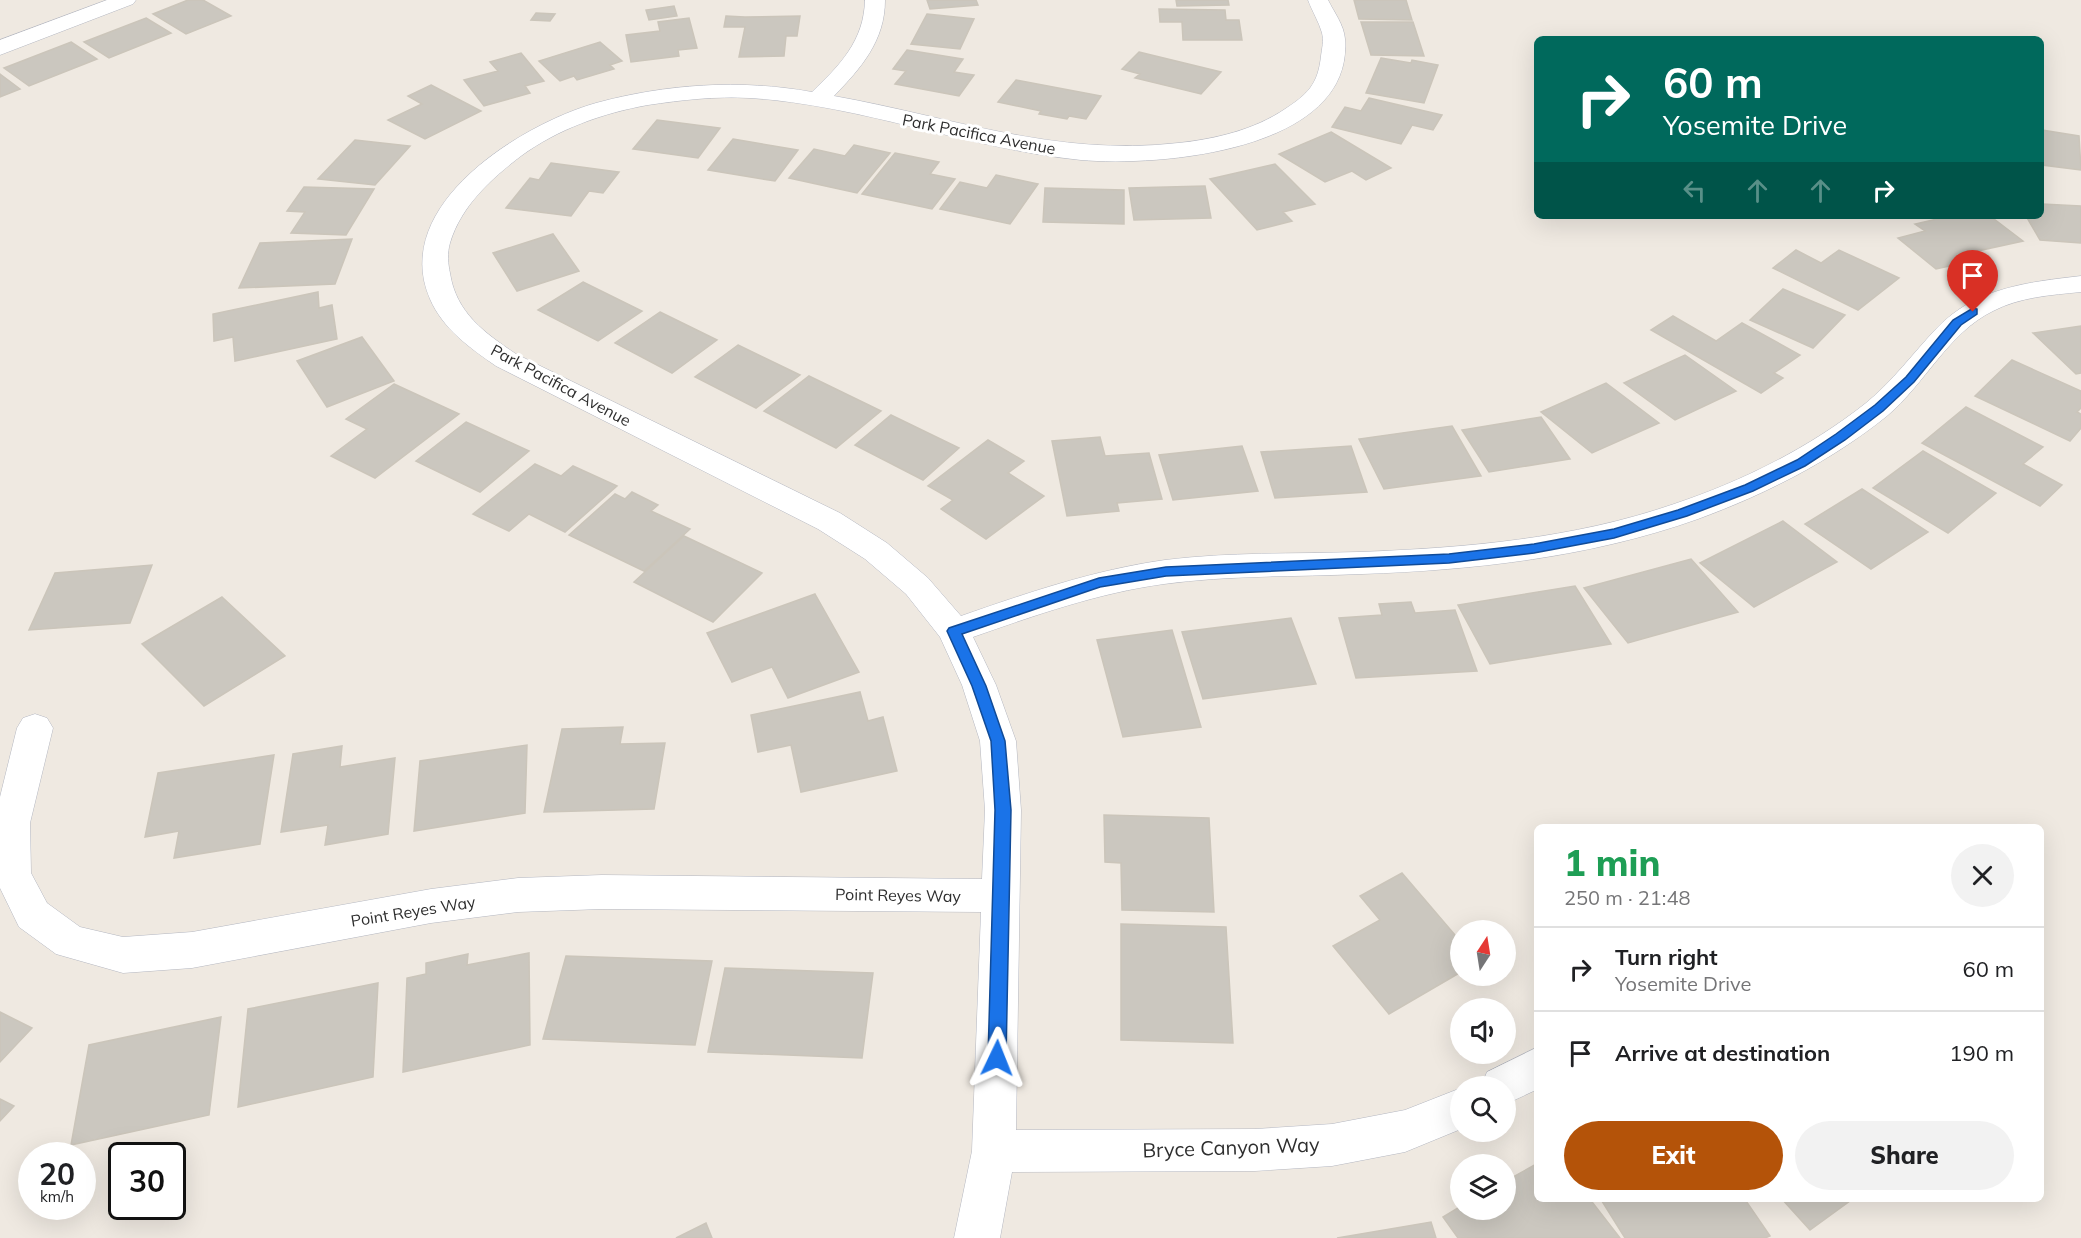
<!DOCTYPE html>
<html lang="en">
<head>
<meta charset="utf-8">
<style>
	body { margin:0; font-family:Mulish,sans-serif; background:#f2f2f2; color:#202124; height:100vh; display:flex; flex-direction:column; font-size:22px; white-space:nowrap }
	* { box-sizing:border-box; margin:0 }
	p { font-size:20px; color:#757577 }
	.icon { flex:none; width:33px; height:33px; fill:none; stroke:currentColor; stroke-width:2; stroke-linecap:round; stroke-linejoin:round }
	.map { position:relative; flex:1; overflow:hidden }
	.drawer { position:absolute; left:1534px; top:824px; width:510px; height:378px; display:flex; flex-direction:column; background:#fff; border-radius:9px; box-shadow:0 6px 24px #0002 }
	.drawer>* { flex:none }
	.hud { position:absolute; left:1534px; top:36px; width:510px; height:183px; border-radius:9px; box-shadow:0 6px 24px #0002; background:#00695c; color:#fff; overflow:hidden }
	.needle { width:39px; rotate:12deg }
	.tools { position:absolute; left:1450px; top:920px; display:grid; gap:12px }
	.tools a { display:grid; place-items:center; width:66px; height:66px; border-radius:50%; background:#fff; box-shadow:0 6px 24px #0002; font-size:30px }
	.speed { position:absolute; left:18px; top:1142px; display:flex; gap:12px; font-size:30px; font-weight:700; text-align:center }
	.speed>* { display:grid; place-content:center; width:78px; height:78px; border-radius:50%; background:#fff; box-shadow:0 6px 24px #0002; line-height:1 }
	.speed small { font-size:15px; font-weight:400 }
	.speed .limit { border:3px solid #111; border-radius:9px; background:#fff; color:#111 }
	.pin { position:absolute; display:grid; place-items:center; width:51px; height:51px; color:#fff; margin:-62px -26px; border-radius:50% 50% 50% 0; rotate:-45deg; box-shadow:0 0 6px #0007 }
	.pin .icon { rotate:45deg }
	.me { position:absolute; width:66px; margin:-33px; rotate:2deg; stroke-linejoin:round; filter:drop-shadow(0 0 4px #0008) }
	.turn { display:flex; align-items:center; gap:21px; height:126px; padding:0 30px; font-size:27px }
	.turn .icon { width:78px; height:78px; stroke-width:2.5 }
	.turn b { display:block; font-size:42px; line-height:51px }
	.lanes { display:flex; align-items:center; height:57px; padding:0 30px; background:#0003; justify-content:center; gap:30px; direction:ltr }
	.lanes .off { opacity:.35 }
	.round { display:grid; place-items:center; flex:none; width:63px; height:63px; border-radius:32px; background:#f2f2f2 }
	.summary { display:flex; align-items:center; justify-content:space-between; height:102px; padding:0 30px }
	h1 { font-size:36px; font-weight:800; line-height:45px; color:#1e9e55 }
	.primary-button { display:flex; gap:12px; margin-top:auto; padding:12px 30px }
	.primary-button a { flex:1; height:69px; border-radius:36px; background:#b45309; color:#fff; font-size:24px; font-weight:800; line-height:69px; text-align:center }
	.primary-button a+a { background:#f2f2f2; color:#202124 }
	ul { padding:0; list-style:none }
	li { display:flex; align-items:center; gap:18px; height:84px; padding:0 30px; border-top:2px solid #e0e0e0 }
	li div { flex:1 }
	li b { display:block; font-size:22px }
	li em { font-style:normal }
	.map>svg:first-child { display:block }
</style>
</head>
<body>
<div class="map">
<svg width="2081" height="1238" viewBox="0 0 2081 1238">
	<rect width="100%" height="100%" fill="#efe9e1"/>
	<path fill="#cbc7bf" stroke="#cbc5ba" stroke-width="1.5" d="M 188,0 L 203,0 L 231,16 L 186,34 L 153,14 Z
		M 927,0 L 976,0 L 978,5 L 930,9 Z
		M 1176,0 L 1228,0 L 1229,5 L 1177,6 Z
		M 1354,0 L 1406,0 L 1412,20 L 1359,19 Z
		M 674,6 L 677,16 L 649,20 L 646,10 Z
		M 1159,9 L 1225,10 L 1226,20 L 1239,20 L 1242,40 L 1183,40 L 1182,22 L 1160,22 Z
		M 536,13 L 555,14 L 550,21 L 531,20 Z
		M 927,14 L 974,19 L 960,49 L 911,44 Z
		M 726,16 L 745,17 L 800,16 L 797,36 L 786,36 L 784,56 L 739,57 L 745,27 L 724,27 Z
		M 146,18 L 171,33 L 109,58 L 84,42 Z
		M 689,18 L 697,48 L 678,50 L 679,56 L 631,62 L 626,35 L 660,31 L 658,22 Z
		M 1361,22 L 1413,22 L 1424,56 L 1371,55 Z
		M 71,42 L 97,59 L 29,86 L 4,68 Z
		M 600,42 L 622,61 L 610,65 L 614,69 L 577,80 L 574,76 L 560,81 L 539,61 Z
		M 907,50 L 963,59 L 954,72 L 974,75 L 959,96 L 895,84 L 906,71 L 893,69 Z
		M 1139,52 L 1221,72 L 1201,94 L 1135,78 L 1140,74 L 1122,69 Z
		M 521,53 L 544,81 L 525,86 L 530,93 L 484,106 L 464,80 L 498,71 L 490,62 Z
		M 1381,58 L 1411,63 L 1412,60 L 1438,65 L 1424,103 L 1366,93 Z
		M 0,74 L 20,89 L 0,97 Z
		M 1016,80 L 1101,96 L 1086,119 L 1069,116 L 1067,119 L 1039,114 L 1041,111 L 998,102 Z
		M 431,85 L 481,111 L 425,139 L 388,120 L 422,104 L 408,96 Z
		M 1369,98 L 1442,115 L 1433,130 L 1412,125 L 1401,144 L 1332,127 L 1345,107 L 1361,111 Z
		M 657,120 L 720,128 L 698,158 L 633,149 Z
		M 2042,130 L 2079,136 L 2081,170 L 2042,165 Z
		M 1331,132 L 1391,168 L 1366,180 L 1352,171 L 1325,182 L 1279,154 Z
		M 733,139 L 798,150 L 775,181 L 708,170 Z
		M 355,140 L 410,146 L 375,185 L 318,179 Z
		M 854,145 L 890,153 L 857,193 L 789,178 L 814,149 L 845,156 Z
		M 895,153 L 939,162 L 930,174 L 955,179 L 932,209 L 862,194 Z
		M 551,163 L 619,172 L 603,193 L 589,191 L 571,216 L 506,208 L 530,178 L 539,180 Z
		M 1275,164 L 1315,204 L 1283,212 L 1292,221 L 1257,230 L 1210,179 Z
		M 996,175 L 1038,184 L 1010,224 L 940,209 L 960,182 L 987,188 Z
		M 1205,186 L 1211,218 L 1134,220 L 1129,188 Z
		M 304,187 L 374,189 L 346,235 L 291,233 L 305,212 L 287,211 Z
		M 1045,188 L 1124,190 L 1124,224 L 1043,222 Z
		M 2042,204 L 2081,206 L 2081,243 L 2040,240 L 2026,216 L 2042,216 Z
		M 1950,216 L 1990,216 L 2023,241 L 1964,254 L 1972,261 L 1936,269 L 1898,238 L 1925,231 L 1915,224 Z
		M 553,234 L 579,271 L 517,291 L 493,253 Z
		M 352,239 L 335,284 L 239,288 L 260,243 Z
		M 1796,250 L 1821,263 L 1839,250 L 1899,278 L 1858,310 L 1773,268 Z
		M 583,282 L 642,311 L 598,341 L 538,310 Z
		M 1783,289 L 1845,315 L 1813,348 L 1750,320 Z
		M 318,292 L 319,308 L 332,305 L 337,339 L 235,361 L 233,337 L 214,341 L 213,314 Z
		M 660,312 L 717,340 L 672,373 L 615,343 Z
		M 1673,316 L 1716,341 L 1742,323 L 1800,355 L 1774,373 L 1783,378 L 1761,393 L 1651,330 Z
		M 2081,326 L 2081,373 L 2076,374 L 2033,333 Z
		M 362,337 L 394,381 L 327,407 L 297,361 Z
		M 738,345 L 800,375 L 756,408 L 695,377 Z
		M 1685,355 L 1736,391 L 1675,420 L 1624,383 Z
		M 2012,360 L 2081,391 L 2081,408 L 2077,412 L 2081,414 L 2081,428 L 2070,441 L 1975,396 Z
		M 809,376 L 881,411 L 836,448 L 764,411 Z
		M 1606,383 L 1659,423 L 1592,453 L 1541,412 Z
		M 394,384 L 459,414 L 375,478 L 331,456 L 367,429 L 346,419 Z
		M 1966,407 L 2043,447 L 2023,464 L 2062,485 L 2040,506 L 1922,443 Z
		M 891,415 L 959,448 L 923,480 L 855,445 Z
		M 1541,417 L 1570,459 L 1489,472 L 1462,430 Z
		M 466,422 L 529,451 L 480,492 L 416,461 Z
		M 1452,426 L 1481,476 L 1384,489 L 1359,439 Z
		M 1100,437 L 1105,456 L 1149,453 L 1162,499 L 1117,503 L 1119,511 L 1067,516 L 1052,441 Z
		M 988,440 L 1024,461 L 1008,473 L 1044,496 L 986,539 L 941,509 L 953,500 L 928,486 Z
		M 1242,446 L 1258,491 L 1173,500 L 1159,455 Z
		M 1351,446 L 1367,492 L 1275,498 L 1261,452 Z
		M 1923,451 L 1996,493 L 1948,533 L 1873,488 Z
		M 535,464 L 561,476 L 573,466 L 617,486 L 565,532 L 529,514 L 509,531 L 473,514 Z
		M 1862,489 L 1928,532 L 1871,569 L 1805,524 Z
		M 632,492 L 658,505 L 651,511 L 690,529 L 644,571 L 569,535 L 615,494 L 625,499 Z
		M 1783,521 L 1837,562 L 1754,607 L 1700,563 Z
		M 684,536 L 762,573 L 713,622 L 634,582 Z
		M 1691,559 L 1738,612 L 1628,643 L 1584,588 Z
		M 152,565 L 130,623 L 29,630 L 55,573 Z
		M 1575,586 L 1611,644 L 1490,664 L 1458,605 Z
		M 815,594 L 859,672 L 788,698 L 772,667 L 732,682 L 707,633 Z
		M 222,597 L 285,656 L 204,706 L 142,644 Z
		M 1411,602 L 1415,613 L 1455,610 L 1477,671 L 1356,678 L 1339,618 L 1382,615 L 1379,604 Z
		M 1291,618 L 1316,684 L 1203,699 L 1182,632 Z
		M 1172,630 L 1201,727 L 1123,737 L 1097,640 Z
		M 860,692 L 868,721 L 883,717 L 897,771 L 801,792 L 791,745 L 758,752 L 751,715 Z
		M 623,727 L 620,744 L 665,743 L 654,809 L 544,812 L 562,729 Z
		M 527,745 L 525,813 L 414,831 L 420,761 Z
		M 342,746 L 340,767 L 395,758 L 388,834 L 325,845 L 328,825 L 281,832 L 293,754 Z
		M 274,755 L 260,844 L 174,858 L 179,831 L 145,837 L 158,773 Z
		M 1104,815 L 1209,818 L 1214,912 L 1122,910 L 1121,863 L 1105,862 Z
		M 1402,873 L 1461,942 L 1461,972 L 1389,1014 L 1333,946 L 1380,920 L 1360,896 Z
		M 1121,924 L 1226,927 L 1233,1043 L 1121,1040 Z
		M 529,953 L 530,1045 L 403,1072 L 407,978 L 426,974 L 426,963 L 468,954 L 467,965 Z
		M 566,956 L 712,961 L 695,1045 L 543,1039 Z
		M 725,968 L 873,973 L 862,1058 L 708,1052 Z
		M 378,983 L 373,1077 L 238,1107 L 248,1009 Z
		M 0,1012 L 32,1028 L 0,1062 Z
		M 221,1017 L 209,1115 L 71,1145 L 89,1045 Z
		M 0,1099 L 14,1106 L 0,1121 Z
		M 1538,1163 L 1538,1198 L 1589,1198 L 1620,1238 L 1458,1238 L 1443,1217 L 1461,1206 L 1461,1209 L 1506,1209 L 1506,1181 Z
		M 1600,1198 L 1744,1198 L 1770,1236 L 1765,1238 L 1625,1238 Z
		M 1781,1198 L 1854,1198 L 1810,1230 Z
		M 1431,1222 L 1436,1238 L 1337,1238 Z
		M 706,1223 L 712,1238 L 676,1238 Z"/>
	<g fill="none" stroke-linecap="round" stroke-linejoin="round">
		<g stroke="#b4b7c1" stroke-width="1">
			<path id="minor" d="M 107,0 L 136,0 L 133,4 L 0,55 L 0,40 Z
				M 865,0 L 885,0 C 885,41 861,68 834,96 C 952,117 1055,157 1178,143 C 1215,139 1254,130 1285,109 C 1308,94 1318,84 1321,56 C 1322,48 1324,41 1322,33 C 1319,22 1312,11 1308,0 L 1328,0 C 1334,12 1344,25 1345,39 C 1354,151 1159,167 1081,160 C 969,149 862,105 750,98 C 716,96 682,100 648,105 C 603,113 558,129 521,156 C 491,179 461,206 450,243 C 447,253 448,264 450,273 C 456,313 485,333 516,354 L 840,513 L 887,543 L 928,578 L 961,616 C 1027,593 1094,570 1165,560 C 1229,552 1294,554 1358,552 C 1464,548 1573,539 1674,504 C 1743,481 1809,448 1866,403 C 1893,381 1913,353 1937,328 C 1975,288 2028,282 2081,276 L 2081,292 C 2051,295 2020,297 1993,311 C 1948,333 1925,384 1887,416 C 1831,461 1766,494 1698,519 C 1591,557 1476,570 1362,574 C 1296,577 1230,575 1164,584 C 1098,593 1036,615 973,637 L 996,685 L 1016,741 L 1021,810 L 1016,1130 L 1255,1129 L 1332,1124 L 1405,1110 L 1461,1088 L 1461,1129 L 1405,1152 L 1332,1166 L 1255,1171 L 1012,1172 L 1000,1238 L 954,1238 L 972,1151 L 981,912 L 602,909 L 518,912 L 431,923 L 192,968 L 123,973 L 56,954 L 19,927 L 0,888 L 0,797 L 17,728 L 23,718 L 35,714 L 47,718 L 53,728 L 30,823 L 31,873 L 47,903 L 80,927 L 123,937 L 192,932 L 431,889 L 518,878 L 602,875 L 982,879 L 985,810 L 980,741 L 962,685 L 940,637 L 906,594 L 865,559 L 818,529 L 496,366 C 470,348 443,329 430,299 C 389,205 522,124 596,103 C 666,84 740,79 812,92 C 840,65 864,41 865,0 Z
				M 1538,1047 L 1538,1089 L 1506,1104 L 1506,1086 L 1481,1086 L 1487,1072 Z"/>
		</g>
		<use href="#minor" fill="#fff" fill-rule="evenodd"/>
	</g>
	<path fill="#1a73e8" stroke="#114b97" stroke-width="1.5" d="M 1973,308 L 1977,309 L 1977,314 L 1961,325 L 1914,382 L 1883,411 L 1845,440 L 1805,466 L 1753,491 L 1687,516 L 1614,538 L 1534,553 L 1449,563 L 1166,576 L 1100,587 L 962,634 L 986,686 L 1005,741 L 1011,810 L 1006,1058 L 1003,1064 L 997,1066 L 991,1064 L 988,1058 L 995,810 L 991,741 L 972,686 L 947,631 L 949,628 L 1099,578 L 1166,567 L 1449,554 L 1534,544 L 1614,529 L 1678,510 L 1745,485 L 1797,460 L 1836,434 L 1875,405 L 1906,377 L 1953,320 Z"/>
	<g text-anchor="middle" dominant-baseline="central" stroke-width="6" stroke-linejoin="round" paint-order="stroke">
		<g font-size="16" fill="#2e2e2e" stroke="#fff">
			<text transform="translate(979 134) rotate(11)">Park Pacifica Avenue</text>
			<text transform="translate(561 385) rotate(28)">Park Pacifica Avenue</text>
			<text transform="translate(898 895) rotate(1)">Point Reyes Way</text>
			<text transform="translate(413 911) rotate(-9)">Point Reyes Way</text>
		</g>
		<g font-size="20" fill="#2e2e2e" stroke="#fff">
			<text transform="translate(1231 1147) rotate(-2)">Bryce Canyon Way</text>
		</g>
	</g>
</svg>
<div class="tools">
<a><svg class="needle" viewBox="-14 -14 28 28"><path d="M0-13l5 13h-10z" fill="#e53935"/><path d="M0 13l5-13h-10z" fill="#757577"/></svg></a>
<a><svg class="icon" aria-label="sound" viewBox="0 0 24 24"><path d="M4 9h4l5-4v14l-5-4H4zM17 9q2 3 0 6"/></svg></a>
<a><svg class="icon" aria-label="search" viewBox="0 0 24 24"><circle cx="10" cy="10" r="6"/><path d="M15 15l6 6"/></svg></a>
<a><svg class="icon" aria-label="layers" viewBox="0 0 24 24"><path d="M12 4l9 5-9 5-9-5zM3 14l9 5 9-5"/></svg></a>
</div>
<div class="speed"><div>20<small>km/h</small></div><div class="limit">30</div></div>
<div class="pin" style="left:1973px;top:312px;background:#d93025"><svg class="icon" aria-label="arrive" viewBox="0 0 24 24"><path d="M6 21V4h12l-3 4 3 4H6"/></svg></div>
<svg class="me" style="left:997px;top:1058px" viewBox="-20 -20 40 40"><path d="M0-17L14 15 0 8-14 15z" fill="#1a73e8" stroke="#fff" stroke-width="4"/></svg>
<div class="hud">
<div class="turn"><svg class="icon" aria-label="right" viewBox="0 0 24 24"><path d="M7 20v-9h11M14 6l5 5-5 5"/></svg><div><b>60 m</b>Yosemite Drive</div></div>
<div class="lanes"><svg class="icon off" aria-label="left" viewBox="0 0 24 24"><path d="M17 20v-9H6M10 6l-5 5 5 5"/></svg><svg class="icon off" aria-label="ahead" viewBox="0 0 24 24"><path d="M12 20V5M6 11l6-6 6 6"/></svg><svg class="icon off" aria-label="ahead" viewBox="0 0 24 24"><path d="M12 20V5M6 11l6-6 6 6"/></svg><svg class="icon" aria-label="right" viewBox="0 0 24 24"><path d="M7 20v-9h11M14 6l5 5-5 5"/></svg></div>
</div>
<section class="drawer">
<div class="summary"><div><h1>1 min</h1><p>250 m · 21:48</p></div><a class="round"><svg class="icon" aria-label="close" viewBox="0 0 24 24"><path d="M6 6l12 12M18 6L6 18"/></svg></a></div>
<ul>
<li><svg class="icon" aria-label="right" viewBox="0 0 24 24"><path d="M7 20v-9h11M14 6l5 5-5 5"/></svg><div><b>Turn right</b><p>Yosemite Drive</p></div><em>60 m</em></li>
<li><svg class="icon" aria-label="arrive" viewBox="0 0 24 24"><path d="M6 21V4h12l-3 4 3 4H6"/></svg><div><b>Arrive at destination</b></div><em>190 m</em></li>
</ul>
<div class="primary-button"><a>Exit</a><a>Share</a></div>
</section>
</div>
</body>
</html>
